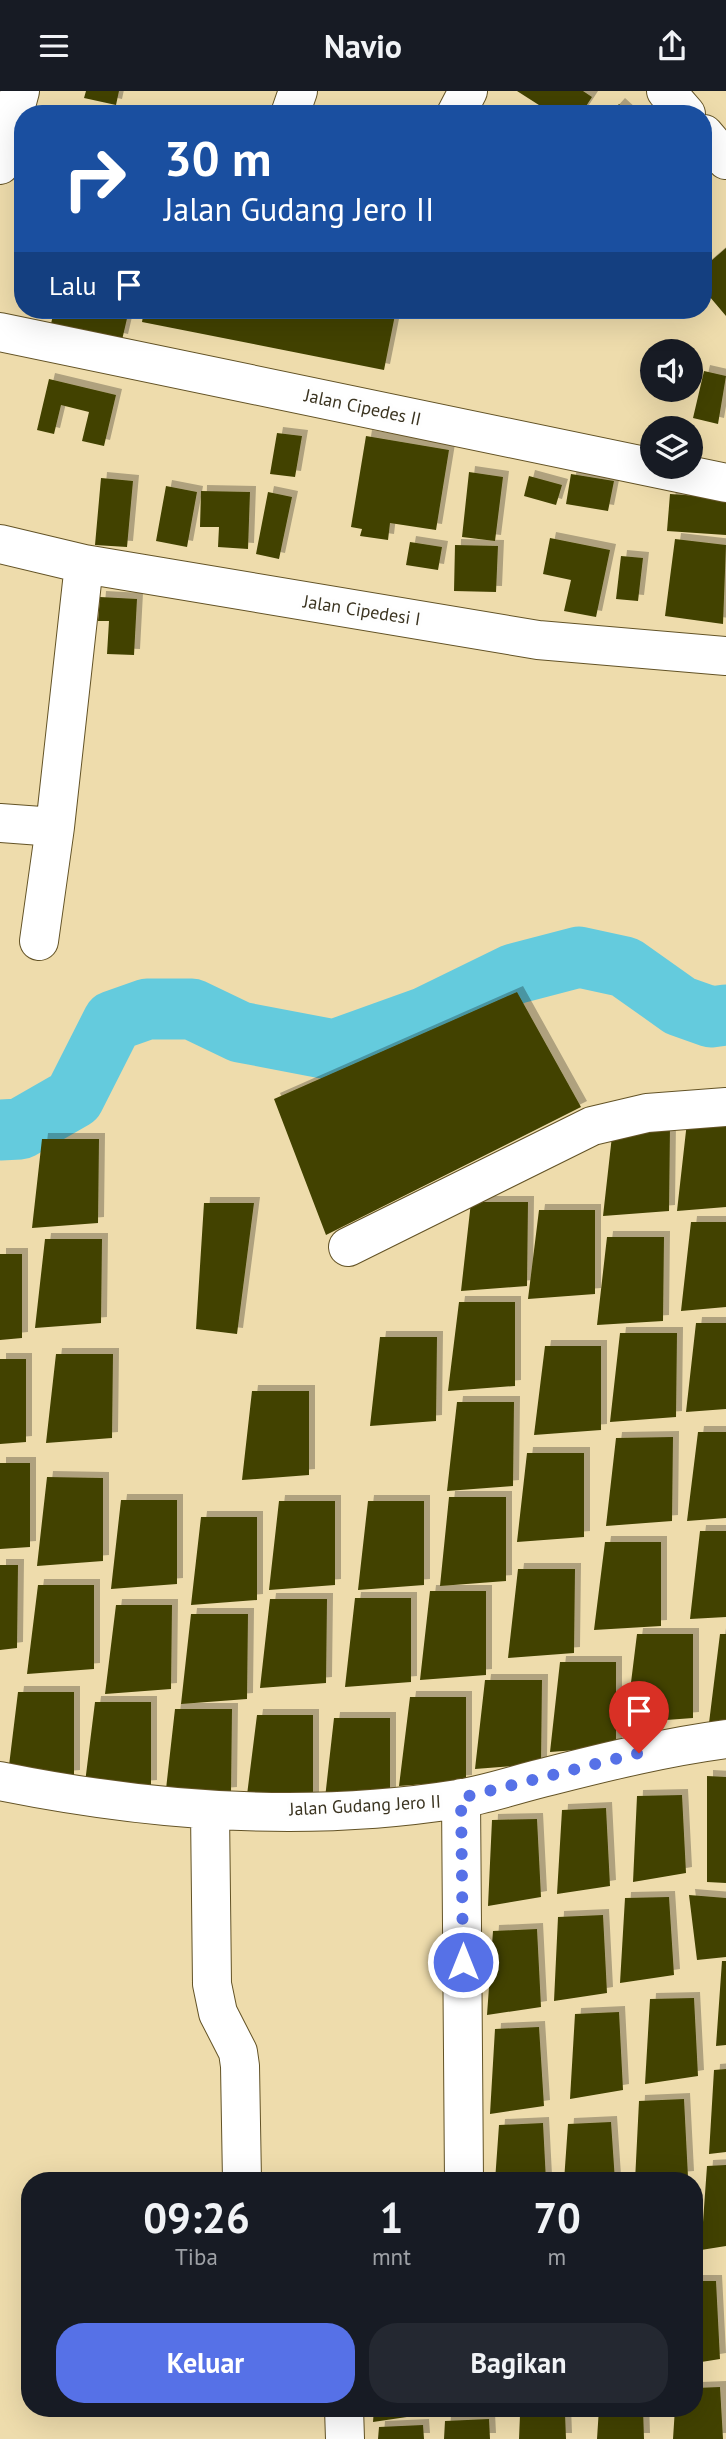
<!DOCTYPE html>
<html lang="id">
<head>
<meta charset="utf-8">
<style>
	body { margin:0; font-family:"PT Sans",sans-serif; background:#242831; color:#f1f3f6; height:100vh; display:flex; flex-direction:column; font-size:26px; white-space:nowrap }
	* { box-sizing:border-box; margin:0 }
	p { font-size:23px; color:#9ea1a6 }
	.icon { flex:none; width:38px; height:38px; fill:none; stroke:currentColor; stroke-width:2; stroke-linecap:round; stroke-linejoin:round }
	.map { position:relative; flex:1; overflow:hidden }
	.side { position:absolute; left:21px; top:2081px; width:682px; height:245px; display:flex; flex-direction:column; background:#171b24; border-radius:28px; box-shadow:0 7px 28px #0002 }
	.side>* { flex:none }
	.banner { position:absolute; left:14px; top:14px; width:698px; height:214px; border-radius:28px; box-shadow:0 7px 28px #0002; background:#1a4fa0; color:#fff; overflow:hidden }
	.tools { position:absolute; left:640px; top:248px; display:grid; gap:14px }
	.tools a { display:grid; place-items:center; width:63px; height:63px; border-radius:50%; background:#171b24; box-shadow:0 7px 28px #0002; font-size:35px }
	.pin { position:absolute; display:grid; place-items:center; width:60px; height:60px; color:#fff; margin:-72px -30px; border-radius:50% 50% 50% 0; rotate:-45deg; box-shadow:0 0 7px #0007 }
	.pin .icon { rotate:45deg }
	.me { position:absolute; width:77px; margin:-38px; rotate:0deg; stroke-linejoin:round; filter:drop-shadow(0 0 5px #0008) }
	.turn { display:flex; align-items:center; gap:24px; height:147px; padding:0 35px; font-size:32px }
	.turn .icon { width:91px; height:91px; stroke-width:2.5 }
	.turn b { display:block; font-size:49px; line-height:60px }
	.then { display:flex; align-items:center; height:66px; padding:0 35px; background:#0003; gap:14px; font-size:26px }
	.eta { display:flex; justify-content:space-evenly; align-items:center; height:119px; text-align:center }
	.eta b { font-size:42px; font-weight:700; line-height:49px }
	.primary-button { display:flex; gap:14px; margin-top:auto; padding:14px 35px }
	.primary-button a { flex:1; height:80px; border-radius:28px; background:#5671e7; color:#fff; font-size:28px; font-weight:700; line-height:80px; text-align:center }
	.primary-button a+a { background:#242831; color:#f1f3f6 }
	header { display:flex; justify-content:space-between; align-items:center; height:91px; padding:0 35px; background:#171b24; font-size:32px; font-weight:700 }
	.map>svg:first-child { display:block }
</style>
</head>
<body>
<header><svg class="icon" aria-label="menu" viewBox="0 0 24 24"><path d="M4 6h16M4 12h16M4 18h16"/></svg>Navio<svg class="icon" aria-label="share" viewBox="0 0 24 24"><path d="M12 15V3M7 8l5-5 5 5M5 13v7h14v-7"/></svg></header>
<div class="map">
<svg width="726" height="2348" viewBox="0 0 726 2348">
	<defs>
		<filter id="shadow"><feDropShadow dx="6" dy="-6" stdDeviation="0" flood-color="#0004"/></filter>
	</defs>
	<rect width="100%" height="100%" fill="#eedcac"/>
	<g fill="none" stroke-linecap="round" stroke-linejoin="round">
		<path stroke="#64cbdd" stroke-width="61" d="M 0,1039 L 20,1038 L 74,1007 L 113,930 L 147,918 L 192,918 L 240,941 L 334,959 L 426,926 L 514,883 L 579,866 L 625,876 L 680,915 L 711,926 L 726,924"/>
	</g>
	<path fill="#424202" filter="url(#shadow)" d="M 86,0 L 119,0 L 116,14 L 84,7 Z
		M 517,0 L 583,0 L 592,6 L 581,23 L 553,23 Z
		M 619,13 L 630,23 L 610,23 Z
		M 726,157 L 726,225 L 704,199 L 704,176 Z
		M 54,219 L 129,219 L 122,249 L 51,233 Z
		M 144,219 L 396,219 L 384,279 L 142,231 Z
		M 704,280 L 726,285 L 718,333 L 693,327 Z
		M 49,288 L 116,304 L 104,355 L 82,350 L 89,321 L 61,314 L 54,343 L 37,339 Z
		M 277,342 L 302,345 L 295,386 L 270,383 Z
		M 366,345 L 449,359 L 436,439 L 390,432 L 388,449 L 360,445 L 362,438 L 351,436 Z
		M 469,381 L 503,386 L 495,450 L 462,446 Z
		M 571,383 L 614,390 L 608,420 L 566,413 Z
		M 529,385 L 562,394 L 556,414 L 524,405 Z
		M 101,387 L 133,390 L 127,456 L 95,454 Z
		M 166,395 L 197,401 L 187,456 L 156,450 Z
		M 201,400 L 250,401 L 248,458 L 218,456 L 219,436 L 200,436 Z
		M 268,401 L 292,406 L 279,468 L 256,463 Z
		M 670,403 L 726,407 L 726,444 L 667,440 Z
		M 550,447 L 610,459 L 596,526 L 564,520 L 571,489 L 543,483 Z
		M 675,448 L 726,454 L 723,533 L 665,525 Z
		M 410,451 L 442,456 L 438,479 L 406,474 Z
		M 455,454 L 498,455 L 496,501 L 454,500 Z
		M 621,465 L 643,467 L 638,510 L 616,508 Z
		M 100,506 L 137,508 L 134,564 L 107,563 L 109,530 L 98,530 Z
		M 517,901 L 581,1016 L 326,1144 L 274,1008 Z
		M 687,1031 L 726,1031 L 726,1116 L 677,1120 Z
		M 613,1036 L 670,1036 L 669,1120 L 603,1125 Z
		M 42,1048 L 99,1048 L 98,1132 L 32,1137 Z
		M 471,1111 L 528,1111 L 527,1195 L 461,1200 Z
		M 204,1112 L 254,1112 L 237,1243 L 196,1238 Z
		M 539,1119 L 595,1119 L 595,1203 L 528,1208 Z
		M 691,1131 L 726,1131 L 726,1216 L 681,1220 Z
		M 607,1146 L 664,1146 L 663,1230 L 597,1234 Z
		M 45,1148 L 102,1148 L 101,1232 L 35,1237 Z
		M 0,1163 L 22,1163 L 22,1247 L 0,1249 Z
		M 459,1211 L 515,1211 L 515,1295 L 448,1300 Z
		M 696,1232 L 726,1232 L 726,1318 L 686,1321 Z
		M 620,1242 L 677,1242 L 676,1326 L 610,1331 Z
		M 380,1246 L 437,1246 L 436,1330 L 370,1335 Z
		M 545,1255 L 601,1255 L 601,1339 L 534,1344 Z
		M 56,1263 L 113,1263 L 112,1347 L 46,1352 Z
		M 0,1268 L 26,1268 L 26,1351 L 0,1353 Z
		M 252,1300 L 309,1300 L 309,1384 L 242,1389 Z
		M 457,1311 L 514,1311 L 513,1395 L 447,1400 Z
		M 698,1341 L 726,1341 L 726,1427 L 687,1430 Z
		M 673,1346 L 672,1430 L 606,1435 L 616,1347 Z
		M 527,1362 L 584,1362 L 584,1446 L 517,1451 Z
		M 0,1372 L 30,1372 L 30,1456 L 0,1458 Z
		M 47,1386 L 103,1387 L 103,1470 L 37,1475 Z
		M 449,1406 L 506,1406 L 506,1490 L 440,1495 Z
		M 121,1409 L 177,1409 L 177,1493 L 111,1498 Z
		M 279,1410 L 335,1410 L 335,1494 L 269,1499 Z
		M 368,1410 L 424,1410 L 424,1494 L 358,1499 Z
		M 201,1426 L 257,1426 L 257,1509 L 191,1514 Z
		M 700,1440 L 726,1440 L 726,1526 L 690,1528 Z
		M 605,1451 L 661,1451 L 661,1535 L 594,1539 Z
		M 0,1474 L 18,1474 L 17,1557 L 0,1559 Z
		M 518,1478 L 575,1478 L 574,1562 L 508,1567 Z
		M 38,1494 L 94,1494 L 94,1578 L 27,1583 Z
		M 430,1500 L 486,1500 L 486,1584 L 420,1589 Z
		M 355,1507 L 411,1507 L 411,1591 L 345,1596 Z
		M 270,1508 L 327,1508 L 326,1592 L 260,1597 Z
		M 116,1514 L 172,1514 L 171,1598 L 105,1603 Z
		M 191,1523 L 248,1523 L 247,1608 L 181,1613 Z
		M 637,1543 L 693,1543 L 693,1627 L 626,1632 Z
		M 720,1543 L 726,1543 L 726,1631 L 709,1632 Z
		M 560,1571 L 616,1571 L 616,1656 L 550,1661 Z
		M 485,1589 L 542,1589 L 541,1673 L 475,1678 Z
		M 18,1601 L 74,1601 L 74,1685 L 7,1691 Z
		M 410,1606 L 466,1606 L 466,1690 L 399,1695 Z
		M 95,1611 L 151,1611 L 151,1695 L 84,1700 Z
		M 175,1618 L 232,1618 L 231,1702 L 165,1707 Z
		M 257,1624 L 313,1624 L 313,1707 L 246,1712 Z
		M 334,1627 L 390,1627 L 390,1711 L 324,1716 Z
		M 707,1685 L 726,1686 L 726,1792 L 707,1791 Z
		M 682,1704 L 686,1782 L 633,1791 L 637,1705 Z
		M 606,1717 L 610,1795 L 557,1803 L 562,1719 Z
		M 537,1728 L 541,1806 L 488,1815 L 492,1729 Z
		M 689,1804 L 726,1807 L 726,1866 L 697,1869 Z
		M 669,1806 L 674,1884 L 620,1892 L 625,1807 Z
		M 603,1824 L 607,1902 L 554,1910 L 558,1826 Z
		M 537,1838 L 541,1916 L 487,1924 L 493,1840 Z
		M 722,1870 L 726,1870 L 726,1954 L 716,1955 Z
		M 694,1907 L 698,1985 L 645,1993 L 650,1908 Z
		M 619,1921 L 623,1999 L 570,2008 L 575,1923 Z
		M 539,1936 L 544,2015 L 490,2023 L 495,1938 Z
		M 726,1978 L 726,2061 L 709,2063 L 714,1979 Z
		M 684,2008 L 688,2086 L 635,2090 L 639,2010 Z
		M 611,2031 L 615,2090 L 564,2090 L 568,2033 Z
		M 543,2032 L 546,2090 L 495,2090 L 499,2034 Z
		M 726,2074 L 726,2155 L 701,2159 L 707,2075 Z
		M 695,2190 L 716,2190 L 720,2268 L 695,2272 Z
		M 720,2296 L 723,2348 L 673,2348 L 675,2317 L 695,2317 L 695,2297 Z
		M 374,2317 L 427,2317 L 427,2323 L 373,2331 Z
		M 599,2317 L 643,2317 L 644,2348 L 597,2348 Z
		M 565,2322 L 566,2348 L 519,2348 L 520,2324 Z
		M 489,2328 L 490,2348 L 444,2348 L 445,2330 Z
		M 423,2334 L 424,2348 L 378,2348 L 379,2336 Z"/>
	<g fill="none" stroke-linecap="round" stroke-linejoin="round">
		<g stroke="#635326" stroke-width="40">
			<path id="minor" d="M 290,23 L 298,0
				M 456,23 L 468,0
				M 0,74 L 20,0
				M 0,241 L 726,392
				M 0,453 L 84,473 L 538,549 L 726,565
				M 0,732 L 55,736
				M 39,850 L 55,736 L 84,473
				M 348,1156 L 592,1035 L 647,1022 L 726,1016
				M 0,1690 C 148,1720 308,1732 458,1708 C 489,1703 520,1692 550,1685 C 609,1670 666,1656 726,1648
				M 461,1707 L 464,2090
				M 210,1720 L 212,1893 L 218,1922 L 238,1961 L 240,1975 L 242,2090
				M 344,2317 L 345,2348"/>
		</g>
		<g stroke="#635326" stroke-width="40">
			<path id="highway" d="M 666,0 L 686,23
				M 704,43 L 726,69"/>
		</g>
		<use href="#minor" stroke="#fff" stroke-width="38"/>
		<use href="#highway" stroke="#fff" stroke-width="38"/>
	</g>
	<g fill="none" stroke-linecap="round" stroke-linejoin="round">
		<path stroke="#5671e7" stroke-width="12" stroke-dasharray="0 21.6" d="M 463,1871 L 461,1707 L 639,1662"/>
	</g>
	<g text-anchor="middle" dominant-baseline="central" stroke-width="7" stroke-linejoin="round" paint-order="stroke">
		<g font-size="18" fill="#3b3421" stroke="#fefefe">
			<text transform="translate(363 316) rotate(12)">Jalan Cipedes II</text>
			<text transform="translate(362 519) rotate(9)">Jalan Cipedesi I</text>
			<text transform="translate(365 1714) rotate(-3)">Jalan Gudang Jero II</text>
		</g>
	</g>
</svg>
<div class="tools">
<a><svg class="icon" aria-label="sound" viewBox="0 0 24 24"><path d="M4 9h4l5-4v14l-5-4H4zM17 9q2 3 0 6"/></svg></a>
<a><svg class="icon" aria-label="layers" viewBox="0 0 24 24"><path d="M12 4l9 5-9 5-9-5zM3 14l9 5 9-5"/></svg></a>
</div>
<div class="pin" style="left:639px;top:1662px;background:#d93025"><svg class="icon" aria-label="arrive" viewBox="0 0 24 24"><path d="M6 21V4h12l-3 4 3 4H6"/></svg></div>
<svg class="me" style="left:463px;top:1871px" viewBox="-20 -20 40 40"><circle r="17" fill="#5671e7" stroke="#fff" stroke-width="3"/><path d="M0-11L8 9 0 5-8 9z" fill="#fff"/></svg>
<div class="banner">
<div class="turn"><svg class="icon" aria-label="right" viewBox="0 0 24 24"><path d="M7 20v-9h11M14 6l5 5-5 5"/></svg><div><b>30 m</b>Jalan Gudang Jero II</div></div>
<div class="then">Lalu<svg class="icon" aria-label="arrive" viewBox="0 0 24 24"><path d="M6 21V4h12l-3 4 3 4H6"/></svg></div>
</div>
<section class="side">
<div class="eta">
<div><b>09:26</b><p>Tiba</p></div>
<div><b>1</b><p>mnt</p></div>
<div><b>70</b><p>m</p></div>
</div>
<div class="primary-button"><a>Keluar</a><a>Bagikan</a></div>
</section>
</div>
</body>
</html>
